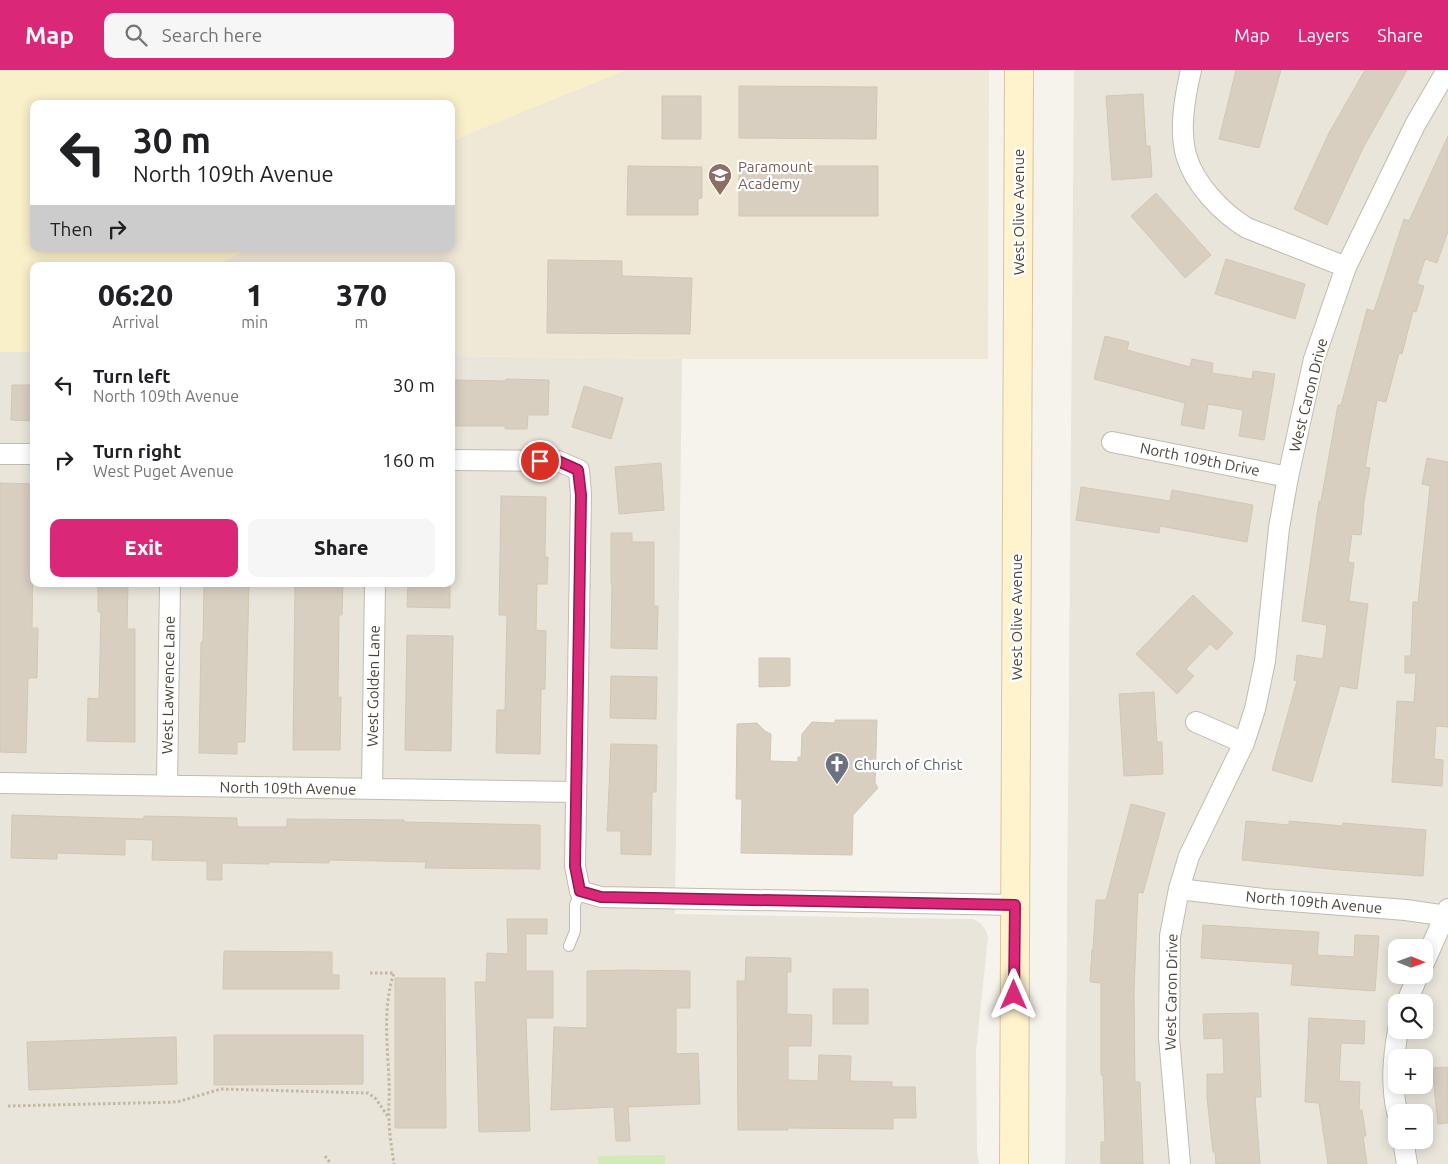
<!DOCTYPE html>
<html lang="en">
<head>
<meta charset="utf-8">
<style>
	body { margin:0; font-family:Ubuntu,sans-serif; background:#f6f6f6; color:#202124; height:100vh; display:flex; flex-direction:column; font-size:19px; white-space:nowrap }
	* { box-sizing:border-box; margin:0 }
	p { font-size:16px; color:#757577 }
	.icon { flex:none; width:28px; height:28px; fill:none; stroke:currentColor; stroke-width:2; stroke-linecap:round; stroke-linejoin:round }
	.map { position:relative; flex:1; overflow:hidden }
	.details { position:absolute; left:30px; top:192px; width:425px; height:325px; display:flex; flex-direction:column; background:#fff; border-radius:10px; box-shadow:0 2px 12px #0003 }
	.details>* { flex:none }
	.hud { position:absolute; left:30px; top:30px; width:425px; height:152px; border-radius:10px; box-shadow:0 2px 12px #0003; background:#fff; color:#202124; overflow:hidden }
	.needle { width:32px; rotate:91deg }
	.controls { position:absolute; left:1388px; top:869px; display:grid; gap:10px }
	.controls a { display:grid; place-items:center; width:45px; height:45px; border-radius:10px; background:#fff; box-shadow:0 2px 12px #0003; font-size:25px }
	.pin { position:absolute; display:grid; place-items:center; width:42px; height:42px; color:#fff; margin:-21px; border:2px solid #fff; border-radius:50%; box-shadow:0 1px 5px #0007 }
	.me { position:absolute; width:55px; margin:-28px; rotate:0deg; stroke-linejoin:round; filter:drop-shadow(0 0 4px #0008) }
	.turn { display:flex; align-items:center; gap:18px; height:105px; padding:0 20px; font-size:22px }
	.turn .icon { width:65px; height:65px; stroke-width:2.5 }
	.turn b { display:block; font-size:35px; line-height:42px }
	.then { display:flex; align-items:center; height:48px; padding:0 20px; background:#0003; gap:10px; font-size:19px }
	.eta { display:flex; justify-content:space-evenly; align-items:center; height:85px; text-align:center }
	.eta b { font-size:30px; font-weight:800; line-height:35px }
	.button { display:flex; gap:10px; margin-top:auto; padding:10px 20px }
	.button a { flex:1; height:58px; border-radius:10px; background:#db2777; color:#fff; font-size:20px; font-weight:800; line-height:58px; text-align:center }
	.button a+a { background:#f6f6f6; color:#202124 }
	ul { padding:0; list-style:none }
	li { display:flex; align-items:center; gap:15px; height:75px; padding:0 20px }
	li div { flex:1 }
	li b { display:block; font-size:19px }
	li em { font-style:normal }
	header { display:flex; align-items:center; gap:30px; box-sizing:border-box; height:70px; padding:0 25px; background:#db2777; color:#fff }
	header strong { font-size:24px }
	nav { display:flex; gap:28px; margin-inline-start:auto; font-size:18px }
	.search { width:350px; height:45px; background:#f6f6f6; display:flex; align-items:center; gap:12px; box-sizing:border-box; padding:0 18px; border-radius:10px; color:#757577; font-size:19px }
	.map>svg:first-child { display:block }
</style>
</head>
<body>
<header>
<strong>Map</strong>
<div class="search"><svg class="icon" aria-label="search" viewBox="0 0 24 24"><circle cx="10" cy="10" r="6"/><path d="M15 15l6 6"/></svg>Search here</div>
<nav><a>Map</a><a>Layers</a><a>Share</a></nav>
</header>
<div class="map">
<svg width="1448" height="1094" viewBox="0 0 1448 1094">
	<rect width="100%" height="100%" fill="#f6f3ec"/>
	<path fill="#eae5da" fill-rule="evenodd" d="M 1074,0 L 1448,0 L 1448,1094 L 1065,1094 ZM 1396,878 L 1424,878 L 1424,905 L 1396,905 ZM 1396,932 L 1424,932 L 1424,960 L 1396,960 ZM 1396,988 L 1424,988 L 1424,1015 L 1396,1015 ZM 1396,1042 L 1424,1042 L 1424,1070 L 1396,1070 Z
		M 0,282 L 34,282 L 34,514 L 451,514 L 451,286 L 682,289 L 675,844 L 964,849 L 973,849 L 980,853 L 986,860 L 988,867 L 976,982 L 977,1081 L 979,1094 L 0,1094 Z"/>
	<path fill="#efe8d6" d="M 625,0 L 989,0 L 988,289 L 682,289 L 451,286 L 451,196 L 214,196 L 248,179 L 451,179 L 451,73 L 466,65 Z"/>
	<path fill="#d2eab5" d="M 665,1085 L 665,1094 L 598,1094 L 598,1086 Z"/>
	<path fill="#f9efc9" d="M 0,0 L 625,0 L 466,65 L 451,73 L 451,34 L 34,34 L 34,179 L 248,179 L 214,196 L 34,196 L 34,282 L 0,282 Z"/>
	<path fill="#d8cfc1" stroke="#d3c7b4" d="M 1236,0 L 1281,0 L 1259,78 L 1219,69 Z
		M 1365,0 L 1407,0 L 1363,78 L 1327,155 L 1294,139 L 1329,63 Z
		M 739,16 L 877,17 L 876,69 L 739,68 Z
		M 1143,24 L 1146,76 L 1150,76 L 1152,107 L 1112,110 L 1106,26 Z
		M 662,26 L 701,26 L 701,69 L 662,69 Z
		M 1448,66 L 1448,161 L 1437,193 L 1425,189 L 1417,214 L 1424,216 L 1416,242 L 1413,241 L 1402,284 L 1399,283 L 1386,332 L 1377,330 L 1365,397 L 1370,398 L 1363,437 L 1364,437 L 1361,465 L 1352,464 L 1348,492 L 1354,493 L 1349,531 L 1368,534 L 1357,619 L 1340,616 L 1312,712 L 1272,700 L 1297,611 L 1294,610 L 1297,585 L 1323,589 L 1327,555 L 1302,551 L 1319,431 L 1321,431 L 1338,335 L 1341,335 L 1367,239 L 1374,241 L 1404,149 L 1409,151 Z
		M 628,96 L 702,97 L 702,128 L 698,129 L 698,145 L 627,145 Z
		M 739,96 L 878,96 L 878,146 L 739,146 Z
		M 1156,123 L 1211,185 L 1185,208 L 1131,146 Z
		M 1226,189 L 1305,214 L 1295,249 L 1215,224 Z
		M 548,190 L 622,191 L 622,206 L 692,208 L 690,264 L 547,263 Z
		M 1105,266 L 1129,272 L 1127,280 L 1190,297 L 1192,289 L 1213,293 L 1212,303 L 1252,309 L 1253,301 L 1275,304 L 1264,370 L 1239,366 L 1243,340 L 1208,334 L 1204,359 L 1181,355 L 1185,333 L 1094,309 Z
		M 506,309 L 549,310 L 548,345 L 528,345 L 527,359 L 505,359 L 505,356 L 451,356 L 451,310 L 506,311 Z
		M 12,315 L 34,315 L 34,351 L 11,350 Z
		M 584,316 L 623,328 L 611,369 L 572,357 Z
		M 1427,388 L 1448,392 L 1448,657 L 1436,656 L 1434,689 L 1443,690 L 1442,716 L 1392,712 L 1397,631 L 1414,632 L 1416,603 L 1405,603 L 1405,586 L 1411,586 L 1413,532 L 1418,532 L 1430,416 L 1422,414 Z
		M 661,393 L 664,440 L 619,444 L 615,397 Z
		M 0,413 L 34,414 L 32,558 L 38,558 L 37,608 L 28,608 L 26,683 L 0,682 Z
		M 1081,417 L 1170,431 L 1172,420 L 1253,435 L 1247,472 L 1160,456 L 1159,463 L 1076,450 Z
		M 501,426 L 546,427 L 545,487 L 548,487 L 547,514 L 537,514 L 536,560 L 546,561 L 545,619 L 541,619 L 540,684 L 496,683 L 497,640 L 505,640 L 507,545 L 499,545 Z
		M 611,463 L 632,463 L 632,472 L 654,472 L 654,536 L 658,536 L 657,579 L 611,578 L 612,513 L 611,513 Z
		M 98,514 L 128,514 L 127,559 L 135,559 L 135,672 L 87,671 L 88,628 L 99,629 L 101,542 L 98,542 Z
		M 204,514 L 249,514 L 245,672 L 237,672 L 237,684 L 199,683 L 201,572 L 203,572 Z
		M 295,514 L 343,514 L 342,545 L 339,545 L 338,627 L 341,627 L 340,680 L 293,680 Z
		M 408,514 L 450,514 L 450,538 L 407,537 Z
		M 1193,525 L 1233,563 L 1217,580 L 1210,574 L 1186,599 L 1194,606 L 1177,624 L 1136,584 Z
		M 407,565 L 453,566 L 451,681 L 405,680 Z
		M 759,588 L 790,588 L 790,616 L 759,617 Z
		M 611,606 L 657,607 L 656,649 L 610,648 Z
		M 1154,622 L 1157,672 L 1162,672 L 1163,704 L 1124,706 L 1119,624 Z
		M 835,650 L 877,650 L 875,713 L 878,718 L 853,745 L 852,785 L 741,783 L 742,729 L 736,729 L 737,654 L 757,653 L 765,661 L 771,664 L 770,691 L 798,692 L 798,687 L 801,687 L 802,664 L 812,652 L 835,653 Z
		M 611,674 L 657,675 L 656,722 L 652,722 L 651,785 L 621,784 L 621,761 L 607,761 Z
		M 1131,734 L 1165,743 L 1143,823 L 1138,822 L 1134,921 L 1135,1012 L 1140,1012 L 1143,1094 L 1101,1094 L 1101,1072 L 1105,1072 L 1103,1005 L 1101,1005 L 1101,913 L 1090,912 L 1092,879 L 1093,880 L 1096,830 L 1106,830 Z
		M 12,745 L 144,749 L 144,746 L 237,748 L 237,757 L 287,757 L 287,749 L 404,750 L 404,752 L 540,755 L 540,799 L 425,798 L 426,792 L 329,790 L 329,793 L 269,792 L 269,794 L 222,793 L 222,810 L 207,810 L 207,791 L 152,790 L 153,770 L 125,769 L 125,785 L 57,783 L 57,789 L 11,788 Z
		M 1246,751 L 1289,755 L 1289,751 L 1343,756 L 1343,753 L 1426,760 L 1423,806 L 1340,800 L 1242,790 Z
		M 507,849 L 547,849 L 547,864 L 526,864 L 526,901 L 553,901 L 553,948 L 526,948 L 530,1061 L 479,1062 L 475,912 L 486,912 L 487,883 L 508,884 Z
		M 1203,855 L 1319,862 L 1317,885 L 1354,887 L 1355,865 L 1379,866 L 1375,921 L 1291,915 L 1293,894 L 1201,888 Z
		M 224,881 L 332,882 L 332,905 L 339,905 L 339,919 L 223,919 Z
		M 746,887 L 791,888 L 791,902 L 787,902 L 787,944 L 812,945 L 811,976 L 788,976 L 788,1010 L 818,1011 L 819,985 L 851,986 L 850,1011 L 892,1012 L 892,1017 L 915,1017 L 916,1048 L 893,1048 L 893,1059 L 788,1058 L 788,1060 L 738,1060 L 737,911 L 745,911 Z
		M 629,900 L 690,901 L 690,938 L 676,938 L 676,984 L 698,983 L 700,1034 L 628,1037 L 630,1071 L 616,1071 L 614,1037 L 551,1040 L 554,957 L 587,958 L 587,901 Z
		M 395,908 L 445,908 L 446,1058 L 395,1058 Z
		M 833,919 L 868,919 L 868,954 L 833,954 Z
		M 1258,943 L 1261,1027 L 1255,1027 L 1260,1094 L 1216,1094 L 1215,1082 L 1213,1082 L 1207,1028 L 1207,1004 L 1224,1004 L 1223,968 L 1204,969 L 1203,944 Z
		M 1309,948 L 1365,951 L 1364,974 L 1341,973 L 1339,1011 L 1360,1012 L 1359,1040 L 1362,1040 L 1366,1066 L 1363,1066 L 1367,1094 L 1328,1094 L 1319,1033 L 1305,1032 Z
		M 214,965 L 363,965 L 363,1014 L 214,1015 Z
		M 176,967 L 177,1014 L 29,1020 L 27,972 Z
		M 1448,997 L 1448,1053 L 1438,1054 L 1432,998 Z"/>
	<g fill="none" stroke-linecap="round" stroke-linejoin="round">
		<g stroke="#c2bbae" stroke-width="12">
			<path id="lane" d="M 569,876 L 575,861 L 575,835 L 580,821"/>
		</g>
		<g stroke="#c2bbae" stroke-width="22">
			<path id="street" d="M 1191,0 C 1185,26 1179,58 1186,85 C 1194,114 1222,143 1247,158 L 1346,197
				M 1112,372 L 1288,407
				M 0,384 L 34,384
				M 451,390 L 558,391 L 579,400 L 581,425 L 575,796 L 580,821 L 601,827 L 1015,835
				M 1196,652 L 1244,673
				M 0,713 L 576,722
				M 167,716 L 170,514
				M 372,719 L 375,514
				M 1179,819 L 1263,829 L 1406,840 L 1448,846
				M 1424,893 L 1448,839
				M 1407,932 L 1418,905
				M 1397,1042 C 1391,1014 1393,989 1398,960
				M 1403,1070 L 1407,1094
				M 1180,1094 L 1169,967 L 1170,866 L 1179,819 L 1189,786 L 1244,673 L 1255,639 L 1265,591 L 1279,458 L 1288,407 L 1314,289 L 1346,197 L 1415,55 L 1447,0"/>
		</g>
		<g stroke="#d6c79b" stroke-width="30">
			<path id="secondary" d="M 1014,1094 L 1019,0"/>
		</g>
		<path stroke="#c4b79f" stroke-width="3" stroke-dasharray="2.5 2.5" stroke-linecap="butt" d="M 370,903 L 394,903 C 382,938 388,977 389,1013 C 390,1025 388,1037 389,1048 C 389,1063 392,1079 394,1094
			M 8,1036 L 177,1032 L 221,1019 L 368,1023 L 376,1029 L 389,1048
			M 325,1086 L 331,1094"/>
		<use href="#lane" stroke="#fff" stroke-width="10"/>
		<use href="#street" stroke="#fff" stroke-width="20"/>
		<use href="#secondary" stroke="#fff3cd" stroke-width="28"/>
	</g>
	<g fill="none" stroke-linecap="round" stroke-linejoin="round">
		<g stroke="#8e194d" stroke-width="12">
			<path id="route" d="M 540,391 L 558,391 L 578,400 L 581,425 L 575,796 L 580,821 L 601,827 L 1015,835 L 1014,925"/>
		</g>
		<use href="#route" stroke="#db2777" stroke-width="9"/>
	</g>
	<defs>
		<g id="school-pin" transform="scale(1.25)"><path d="M0 17L-7.5 6A9.5 9.5 0 1 1 7.5 6Z" fill="#8d6e63" stroke="#fff"/><path d="M0-5L7-2L0 1L-7-2ZM-4 1L0 2.5L4 1V4Q0 6-4 4Z" fill="#fff"/></g>
		<g id="church-pin" transform="scale(1.25)"><path d="M0 17L-7.5 6A9.5 9.5 0 1 1 7.5 6Z" fill="#6b7280" stroke="#fff"/><path d="M-1.2-6h2.4v3.5h3.3v2.4h-3.3V6h-2.4V-.1h-3.3v-2.4h3.3Z" fill="#fff"/></g>
	</defs>
	<g fill-rule="evenodd">
		<use href="#school-pin" x="720" y="105"/>
		<use href="#church-pin" x="837" y="694"/>
	</g>
	<g text-anchor="middle" dominant-baseline="central" stroke-width="4.5" stroke-linejoin="round" paint-order="stroke">
		<g font-size="15" fill="#785e54" stroke="#fff" text-anchor="start">
			<text x="738" y="96">Paramount<tspan x="738" dy="17">Academy</tspan></text>
		</g>
		<g font-size="15" fill="#4b4439" stroke="#fff">
			<text transform="translate(1018 142) rotate(-90)">West Olive Avenue</text>
			<text transform="translate(1308 325) rotate(-76)">West Caron Drive</text>
			<text transform="translate(1200 389) rotate(11)">North 109th Drive</text>
			<text transform="translate(1016 547) rotate(-90)">West Olive Avenue</text>
			<text transform="translate(168 615) rotate(-89)">West Lawrence Lane</text>
			<text transform="translate(373 616) rotate(-89)">West Golden Lane</text>
			<text transform="translate(288 718) rotate(1)">North 109th Avenue</text>
			<text transform="translate(1314 832) rotate(5)">North 109th Avenue</text>
			<text transform="translate(1171 922) rotate(-89)">West Caron Drive</text>
		</g>
		<g font-size="15" fill="#5b616d" stroke="#fff" text-anchor="start">
			<text x="854" y="694">Church of Christ</text>
		</g>
	</g>
</svg>
<div class="controls">
<a><svg class="needle" viewBox="-14 -14 28 28"><path d="M0-13l5 13h-10z" fill="#e53935"/><path d="M0 13l5-13h-10z" fill="#757577"/></svg></a>
<a><svg class="icon" aria-label="search" viewBox="0 0 24 24"><circle cx="10" cy="10" r="6"/><path d="M15 15l6 6"/></svg></a>
<a>+</a>
<a>−</a>
</div>
<div class="pin" style="left:540px;top:391px;background:#d93025"><svg class="icon" aria-label="arrive" viewBox="0 0 24 24"><path d="M6 21V4h12l-3 4 3 4H6"/></svg></div>
<svg class="me" style="left:1014px;top:925px" viewBox="-20 -20 40 40"><path d="M0-17L14 15 0 8-14 15z" fill="#db2777" stroke="#fff" stroke-width="4"/></svg>
<div class="hud">
<div class="turn"><svg class="icon" aria-label="left" viewBox="0 0 24 24"><path d="M17 20v-9H6M10 6l-5 5 5 5"/></svg><div><b>30 m</b>North 109th Avenue</div></div>
<div class="then">Then<svg class="icon" aria-label="right" viewBox="0 0 24 24"><path d="M7 20v-9h11M14 6l5 5-5 5"/></svg></div>
</div>
<section class="details">
<div class="eta">
<div><b>06:20</b><p>Arrival</p></div>
<div><b>1</b><p>min</p></div>
<div><b>370</b><p>m</p></div>
</div>
<ul>
<li><svg class="icon" aria-label="left" viewBox="0 0 24 24"><path d="M17 20v-9H6M10 6l-5 5 5 5"/></svg><div><b>Turn left</b><p>North 109th Avenue</p></div><em>30 m</em></li>
<li><svg class="icon" aria-label="right" viewBox="0 0 24 24"><path d="M7 20v-9h11M14 6l5 5-5 5"/></svg><div><b>Turn right</b><p>West Puget Avenue</p></div><em>160 m</em></li>
</ul>
<div class="button"><a>Exit</a><a>Share</a></div>
</section>
</div>
</body>
</html>
